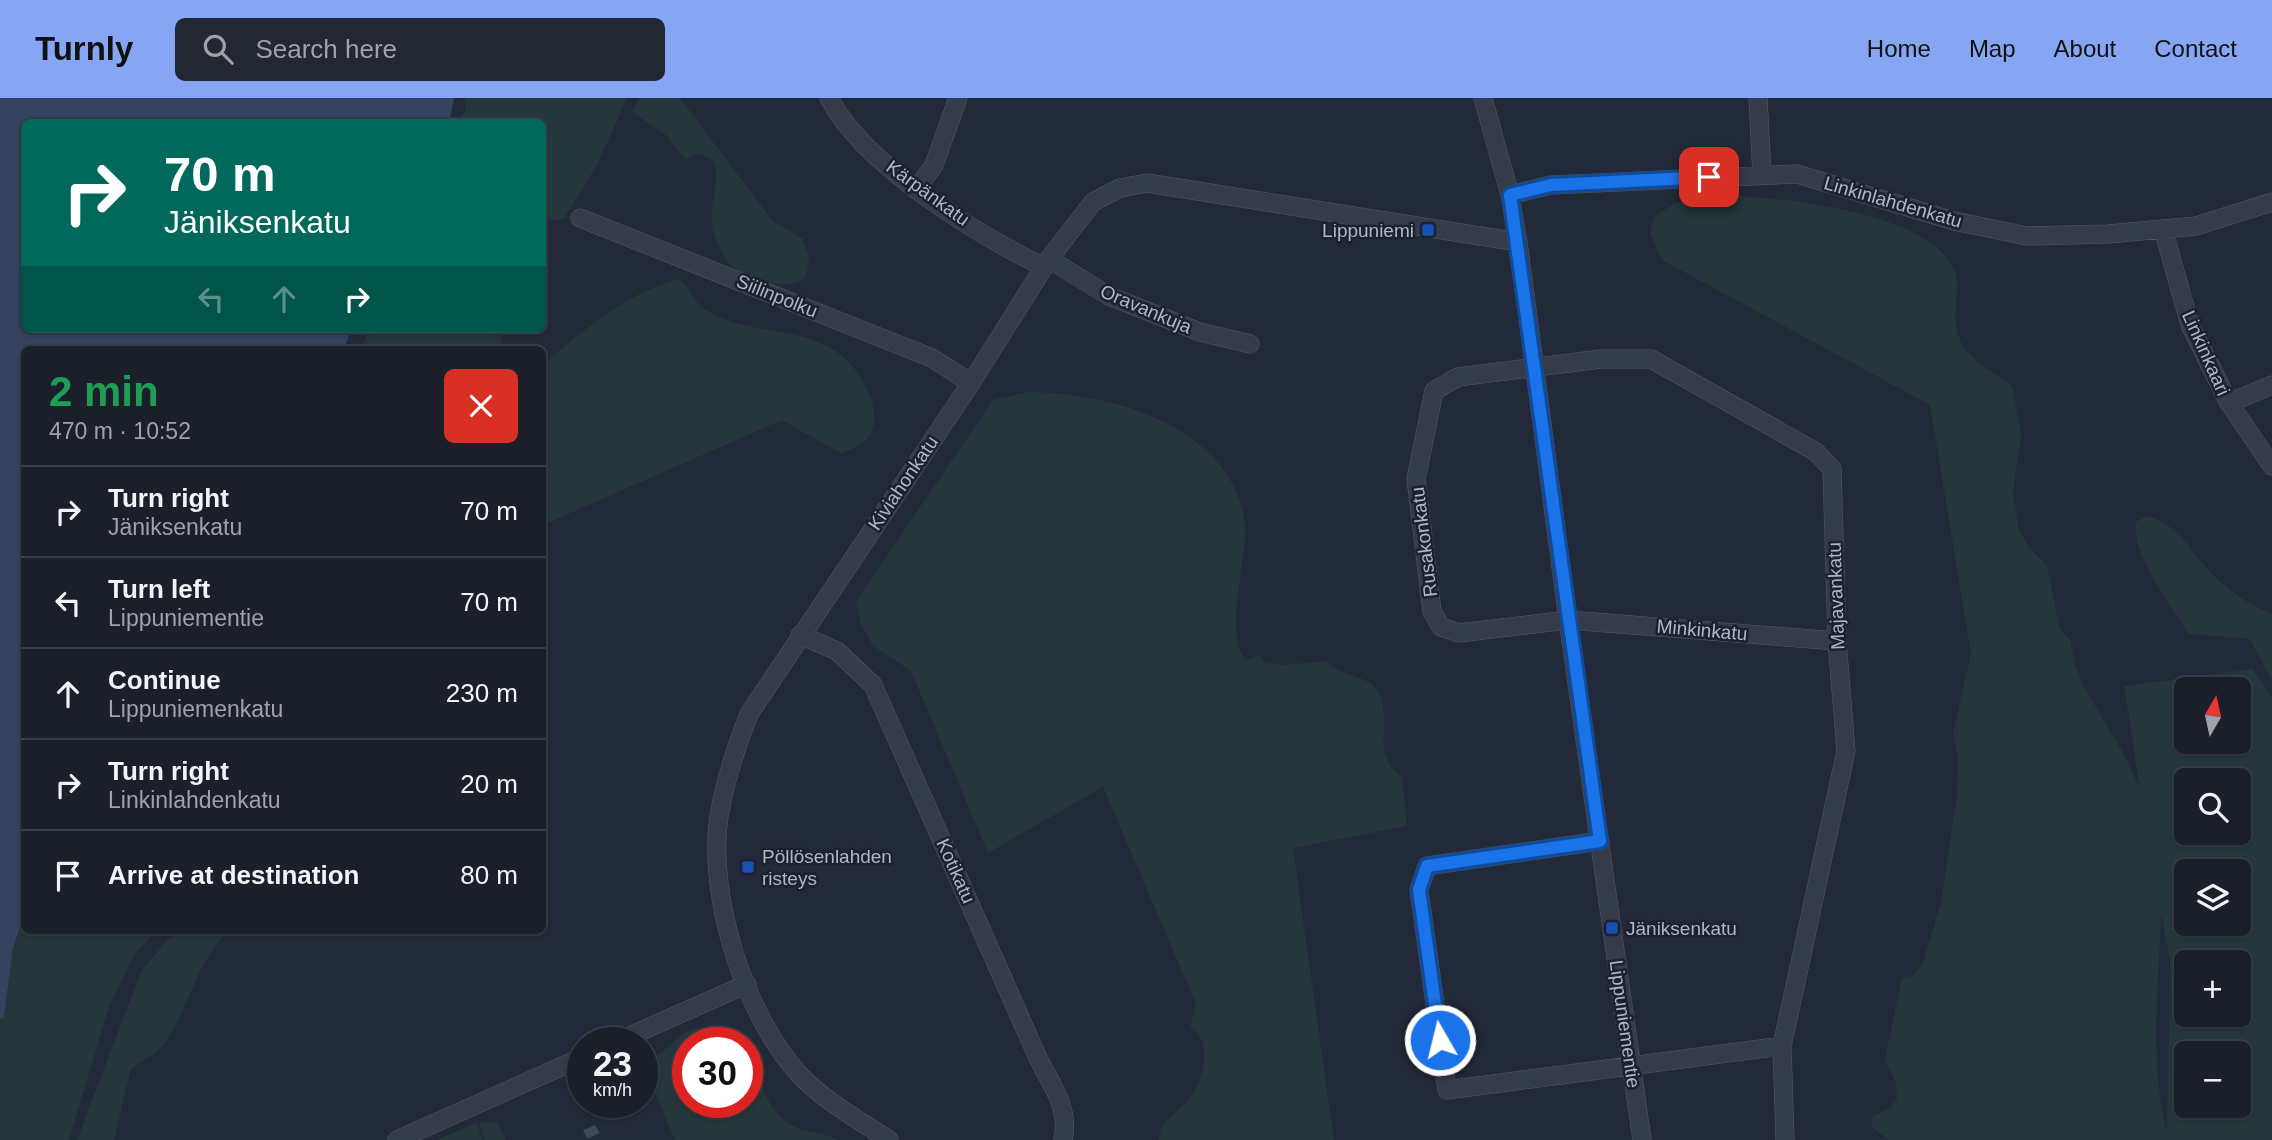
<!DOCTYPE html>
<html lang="en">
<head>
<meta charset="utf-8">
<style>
	body { margin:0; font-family:Helvetica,sans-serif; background:#232732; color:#f1f3f6; height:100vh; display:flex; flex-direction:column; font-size:26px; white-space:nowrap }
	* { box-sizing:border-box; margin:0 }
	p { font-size:23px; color:#9fa2a8 }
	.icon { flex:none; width:38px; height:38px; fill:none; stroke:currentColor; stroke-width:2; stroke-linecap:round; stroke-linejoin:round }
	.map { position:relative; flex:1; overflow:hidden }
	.sheet { position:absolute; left:21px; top:248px; width:525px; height:588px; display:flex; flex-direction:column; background:#1a1f2a; border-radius:10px; box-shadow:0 2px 5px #0004,0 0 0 2px #383d47 }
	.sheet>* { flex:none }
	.top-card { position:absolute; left:21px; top:21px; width:525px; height:214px; border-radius:10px; box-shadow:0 2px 5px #0004,0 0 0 2px #383d47; background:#00695c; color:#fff; overflow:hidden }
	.needle { width:46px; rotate:9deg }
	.tools { position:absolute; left:2174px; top:579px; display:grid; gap:14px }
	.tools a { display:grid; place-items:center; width:77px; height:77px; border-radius:10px; background:#1a1f2a; box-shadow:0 2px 5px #0004,0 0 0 2px #383d47; font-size:35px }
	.speed { position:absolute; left:567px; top:929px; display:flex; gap:14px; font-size:35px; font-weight:700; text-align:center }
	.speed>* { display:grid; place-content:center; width:91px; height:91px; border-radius:50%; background:#1a1f2a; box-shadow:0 2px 5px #0004,0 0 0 2px #383d47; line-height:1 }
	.speed small { font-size:18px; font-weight:400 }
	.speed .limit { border:10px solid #d22; background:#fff; color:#111 }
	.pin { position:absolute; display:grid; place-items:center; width:60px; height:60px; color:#fff; margin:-30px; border-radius:14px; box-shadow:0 4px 10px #0006 }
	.me { position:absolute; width:77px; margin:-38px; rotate:352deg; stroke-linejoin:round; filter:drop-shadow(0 0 5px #0008) }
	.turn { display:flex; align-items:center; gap:24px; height:147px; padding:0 28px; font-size:32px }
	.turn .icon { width:91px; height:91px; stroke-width:2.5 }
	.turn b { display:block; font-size:49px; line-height:60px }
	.lanes { display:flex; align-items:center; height:66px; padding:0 28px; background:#0003; justify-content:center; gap:35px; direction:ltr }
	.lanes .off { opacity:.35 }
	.round { display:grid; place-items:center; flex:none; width:74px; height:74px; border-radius:10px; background:#232732 }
	.headline { display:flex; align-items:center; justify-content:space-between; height:119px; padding:0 28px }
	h1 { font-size:42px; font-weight:800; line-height:52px; color:#1e9e55 }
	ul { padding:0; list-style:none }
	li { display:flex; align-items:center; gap:21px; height:91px; padding:0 28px; border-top:2px solid #383d47 }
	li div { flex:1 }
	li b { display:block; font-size:26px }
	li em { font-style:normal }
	header { display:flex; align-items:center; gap:42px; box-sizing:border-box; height:98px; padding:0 35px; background:#86a6f4; color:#111 }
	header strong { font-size:33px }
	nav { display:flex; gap:38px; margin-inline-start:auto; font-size:24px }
	.search { width:490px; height:63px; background:#232732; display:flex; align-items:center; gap:18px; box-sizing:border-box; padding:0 24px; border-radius:10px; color:#9fa2a8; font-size:26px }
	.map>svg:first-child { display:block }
</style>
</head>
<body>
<header>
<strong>Turnly</strong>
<div class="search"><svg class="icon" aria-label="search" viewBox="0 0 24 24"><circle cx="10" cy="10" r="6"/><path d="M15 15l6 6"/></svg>Search here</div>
<nav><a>Home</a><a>Map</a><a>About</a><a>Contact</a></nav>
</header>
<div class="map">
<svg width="2272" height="1042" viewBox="0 0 2272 1042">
	<rect width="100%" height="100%" fill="#222938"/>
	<path fill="#25373b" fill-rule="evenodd" d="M 464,0 L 627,0 L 598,65 L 564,121 L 554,123 L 543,118 L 542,24 L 455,24 L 466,13 Z
		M 639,0 L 680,0 L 772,122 L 803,141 L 809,160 L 806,179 C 788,195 752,182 734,170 C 724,163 716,144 713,132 C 707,109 722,83 713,62 L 699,55 L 686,62 L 666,37 L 632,14 Z
		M 1708,98 C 1767,96 1924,111 1953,169 C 1959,181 1957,193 1956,206 C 1951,255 1978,263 2012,288 L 2021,337 L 2013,395 L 2019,432 L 2029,450 L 2047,467 L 2060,532 L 2070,541 L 2075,566 L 2085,591 L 2122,653 L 2140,690 L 2124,588 L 2253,571 L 2272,600 L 2272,1042 L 1889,1042 L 1871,1029 L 1873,1018 L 1890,1010 L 1897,1001 L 1896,985 L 1885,961 L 1902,879 L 1913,878 L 1923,865 L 1941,804 L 1957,697 L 1958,659 L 1953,636 L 1971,555 L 1930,307 L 1662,162 L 1650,136 L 1654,119 L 1675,105 ZM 2186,592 L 2238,592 L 2238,644 L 2186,644 ZM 2238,682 L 2238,735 L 2186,735 L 2186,682 ZM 2186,774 L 2238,774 L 2238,826 L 2186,826 ZM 2161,816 L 2170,863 L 2167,1032 C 2149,972 2159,879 2161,816 ZM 2186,864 L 2238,864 L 2238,917 L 2186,917 ZM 2186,956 L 2238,956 L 2238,1008 L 2186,1008 Z
		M 678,181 C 692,189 692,206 711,215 C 763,242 830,223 863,284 C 870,295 876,311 874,325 C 872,344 856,350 840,355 L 782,322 L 543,427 L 543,267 C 582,233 627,195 678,181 Z
		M 370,231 L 501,231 L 502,252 L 360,252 Z
		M 1026,294 C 1109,293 1235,329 1245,427 C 1248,457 1222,543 1247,562 L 1259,557 L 1265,565 L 1282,567 L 1327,563 C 1341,581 1371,575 1380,597 C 1392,626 1370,658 1402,679 L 1407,728 L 1293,750 L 1334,1042 L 1159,1042 C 1160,1037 1161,1030 1163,1026 C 1169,1018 1181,1011 1188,1003 C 1202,985 1215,943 1190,929 L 1196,906 L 1103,689 L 988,755 L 911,573 L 873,548 L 861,526 L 856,503 L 993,302 Z
		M 2146,418 C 2176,423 2193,456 2212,476 C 2229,493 2249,507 2272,516 L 2272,583 L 2250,541 L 2189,536 C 2172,509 2131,456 2136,424 Z
		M 24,817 L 24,833 L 157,833 L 134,857 L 109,909 L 69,1042 L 0,1042 L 0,920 L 4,919 L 13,850 Z
		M 175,833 L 228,833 C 197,863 190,908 166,943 C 156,959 139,961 130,974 L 114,1042 L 77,1042 L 141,873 Z
		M 701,929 L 723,934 L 738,945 L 688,945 L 688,1004 L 747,1004 L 747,958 C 762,982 766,1016 795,1029 C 809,1035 824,1034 837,1042 L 675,1042 L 642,963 C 669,959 674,932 701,929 Z
		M 477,1024 L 482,1042 L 437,1042 Z
		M 479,1024 L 498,1025 L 506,1042 L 485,1042 Z"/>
	<path fill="#364360" d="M 0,0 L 454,0 L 449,24 L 24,24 L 24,231 L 351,231 L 344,252 L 24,252 L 24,817 L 13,850 L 4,919 L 0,921 Z"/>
	<path fill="#3e4758" d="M 595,1027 L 600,1035 L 587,1041 L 583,1032 Z"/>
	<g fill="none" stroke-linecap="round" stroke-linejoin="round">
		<g stroke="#535967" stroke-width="19">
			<path id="minor" d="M 829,0 C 865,68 976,136 1044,169
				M 1483,0 L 1510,97 L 1518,144 L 1568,522 L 1642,1042
				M 1758,0 L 1762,77
				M 916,92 L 934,67 L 958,0
				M 1510,97 L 1551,87 L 1797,76 L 1954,123 L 2027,138 L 2108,136 L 2196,128 L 2272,104
				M 580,120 L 932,260 L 971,285
				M 2163,131 L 2190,227 L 2229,305 L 2272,368
				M 1049,161 L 1109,198 L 1200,234 L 1250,246
				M 2229,305 L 2272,287
				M 800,537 L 837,553 L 873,587 L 1038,960 C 1052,988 1070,1010 1063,1042
				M 1600,743 L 1427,768 L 1419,792 L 1447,992 L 1782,948
				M 614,945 L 747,886
				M 397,1042 L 583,959
				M 889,1042 C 859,1022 824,1003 799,976 C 745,917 707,799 719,718 C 725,683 736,649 749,616 L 971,285 L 1049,161 L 1093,104 L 1120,90 L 1147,85 L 1518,144
				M 1785,1042 L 1782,948 L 1846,653 L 1837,543 L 1832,371 L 1816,354 L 1651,261 L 1601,261 L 1458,279 L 1434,293 L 1416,381 L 1432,513 L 1441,529 L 1459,535 L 1568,522 L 1837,543"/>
		</g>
		<use href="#minor" stroke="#353c49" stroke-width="18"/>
	</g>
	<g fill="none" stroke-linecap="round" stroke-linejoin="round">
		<g stroke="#114b97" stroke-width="18">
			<path id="route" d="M 1440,942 L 1419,792 L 1427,768 L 1600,743 L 1510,97 L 1551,87 L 1709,79"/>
		</g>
		<use href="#route" stroke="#1a73e8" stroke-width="12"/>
	</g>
	<g fill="#1a4fb4" stroke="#1b212e" stroke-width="2.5">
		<rect x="1421" y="125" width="14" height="14" rx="3.5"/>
		<rect x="741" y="762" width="14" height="14" rx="3.5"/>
		<rect x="1605" y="823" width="14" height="14" rx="3.5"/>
	</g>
	<g text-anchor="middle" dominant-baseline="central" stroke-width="5" stroke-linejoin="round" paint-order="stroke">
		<g font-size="19" fill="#b0b6c5" stroke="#1b212e">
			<text transform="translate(928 95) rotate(36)">Kärpänkatu</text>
			<text transform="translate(1893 104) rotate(16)">Linkinlahdenkatu</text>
			<text transform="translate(777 198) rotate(22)">Siilinpolku</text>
			<text transform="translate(1146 211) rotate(23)">Oravankuja</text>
			<text transform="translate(2206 255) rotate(66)">Linkinkaari</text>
			<text transform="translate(903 385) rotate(-56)">Kiviahonkatu</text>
			<text transform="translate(1424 444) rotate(-97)">Rusakonkatu</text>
			<text transform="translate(1836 498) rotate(-92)">Majavankatu</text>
			<text transform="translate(1702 532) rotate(5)">Minkinkatu</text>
			<text transform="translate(956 773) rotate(66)">Kotikatu</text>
			<text transform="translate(1625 926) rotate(82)">Lippuniementie</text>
		</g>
		<g font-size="19" fill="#b0b6c5" stroke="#1b212e" text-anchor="start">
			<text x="1414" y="132" text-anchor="end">Lippuniemi</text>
			<text x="762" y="758">Pöllösenlahden<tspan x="762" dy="22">risteys</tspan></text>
			<text x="1626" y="830">Jäniksenkatu</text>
		</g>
	</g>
</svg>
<div class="tools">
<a><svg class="needle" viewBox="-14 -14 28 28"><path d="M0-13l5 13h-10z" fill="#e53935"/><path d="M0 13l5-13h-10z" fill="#9fa2a8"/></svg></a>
<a><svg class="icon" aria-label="search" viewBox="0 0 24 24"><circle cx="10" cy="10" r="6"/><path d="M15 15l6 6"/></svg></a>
<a><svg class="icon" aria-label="layers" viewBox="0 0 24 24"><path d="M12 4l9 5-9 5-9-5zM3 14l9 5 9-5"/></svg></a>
<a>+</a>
<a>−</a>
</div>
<div class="speed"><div>23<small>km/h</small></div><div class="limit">30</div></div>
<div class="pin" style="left:1709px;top:79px;background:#d93025"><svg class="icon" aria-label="arrive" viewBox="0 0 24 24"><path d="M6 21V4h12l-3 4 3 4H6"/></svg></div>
<svg class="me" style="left:1440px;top:942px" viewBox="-20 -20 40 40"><circle r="17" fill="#1a73e8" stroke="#fff" stroke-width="3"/><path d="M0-11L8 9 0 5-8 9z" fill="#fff"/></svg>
<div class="top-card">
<div class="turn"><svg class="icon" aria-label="right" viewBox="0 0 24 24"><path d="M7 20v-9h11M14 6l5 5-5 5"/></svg><div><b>70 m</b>Jäniksenkatu</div></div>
<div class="lanes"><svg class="icon off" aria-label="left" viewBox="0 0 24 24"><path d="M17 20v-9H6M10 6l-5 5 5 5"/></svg><svg class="icon off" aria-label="ahead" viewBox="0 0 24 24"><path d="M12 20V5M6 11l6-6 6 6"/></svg><svg class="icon" aria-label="right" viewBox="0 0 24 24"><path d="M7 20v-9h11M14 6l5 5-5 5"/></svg></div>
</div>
<section class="sheet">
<div class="headline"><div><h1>2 min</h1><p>470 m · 10:52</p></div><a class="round" style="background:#d93025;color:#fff"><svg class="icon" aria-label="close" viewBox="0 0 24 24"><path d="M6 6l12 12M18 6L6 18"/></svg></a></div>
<ul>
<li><svg class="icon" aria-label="right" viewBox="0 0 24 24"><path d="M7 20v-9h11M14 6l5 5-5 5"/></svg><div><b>Turn right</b><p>Jäniksenkatu</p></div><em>70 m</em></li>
<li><svg class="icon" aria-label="left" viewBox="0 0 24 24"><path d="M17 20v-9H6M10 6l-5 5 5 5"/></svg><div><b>Turn left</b><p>Lippuniementie</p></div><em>70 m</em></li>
<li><svg class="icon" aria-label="ahead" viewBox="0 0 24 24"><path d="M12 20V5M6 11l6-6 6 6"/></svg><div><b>Continue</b><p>Lippuniemenkatu</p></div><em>230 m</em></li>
<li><svg class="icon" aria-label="right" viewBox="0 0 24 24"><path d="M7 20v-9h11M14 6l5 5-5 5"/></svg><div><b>Turn right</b><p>Linkinlahdenkatu</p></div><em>20 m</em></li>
<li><svg class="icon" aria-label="arrive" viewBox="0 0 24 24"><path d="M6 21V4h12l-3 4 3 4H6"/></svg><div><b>Arrive at destination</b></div><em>80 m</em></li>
</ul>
</section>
</div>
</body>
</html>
